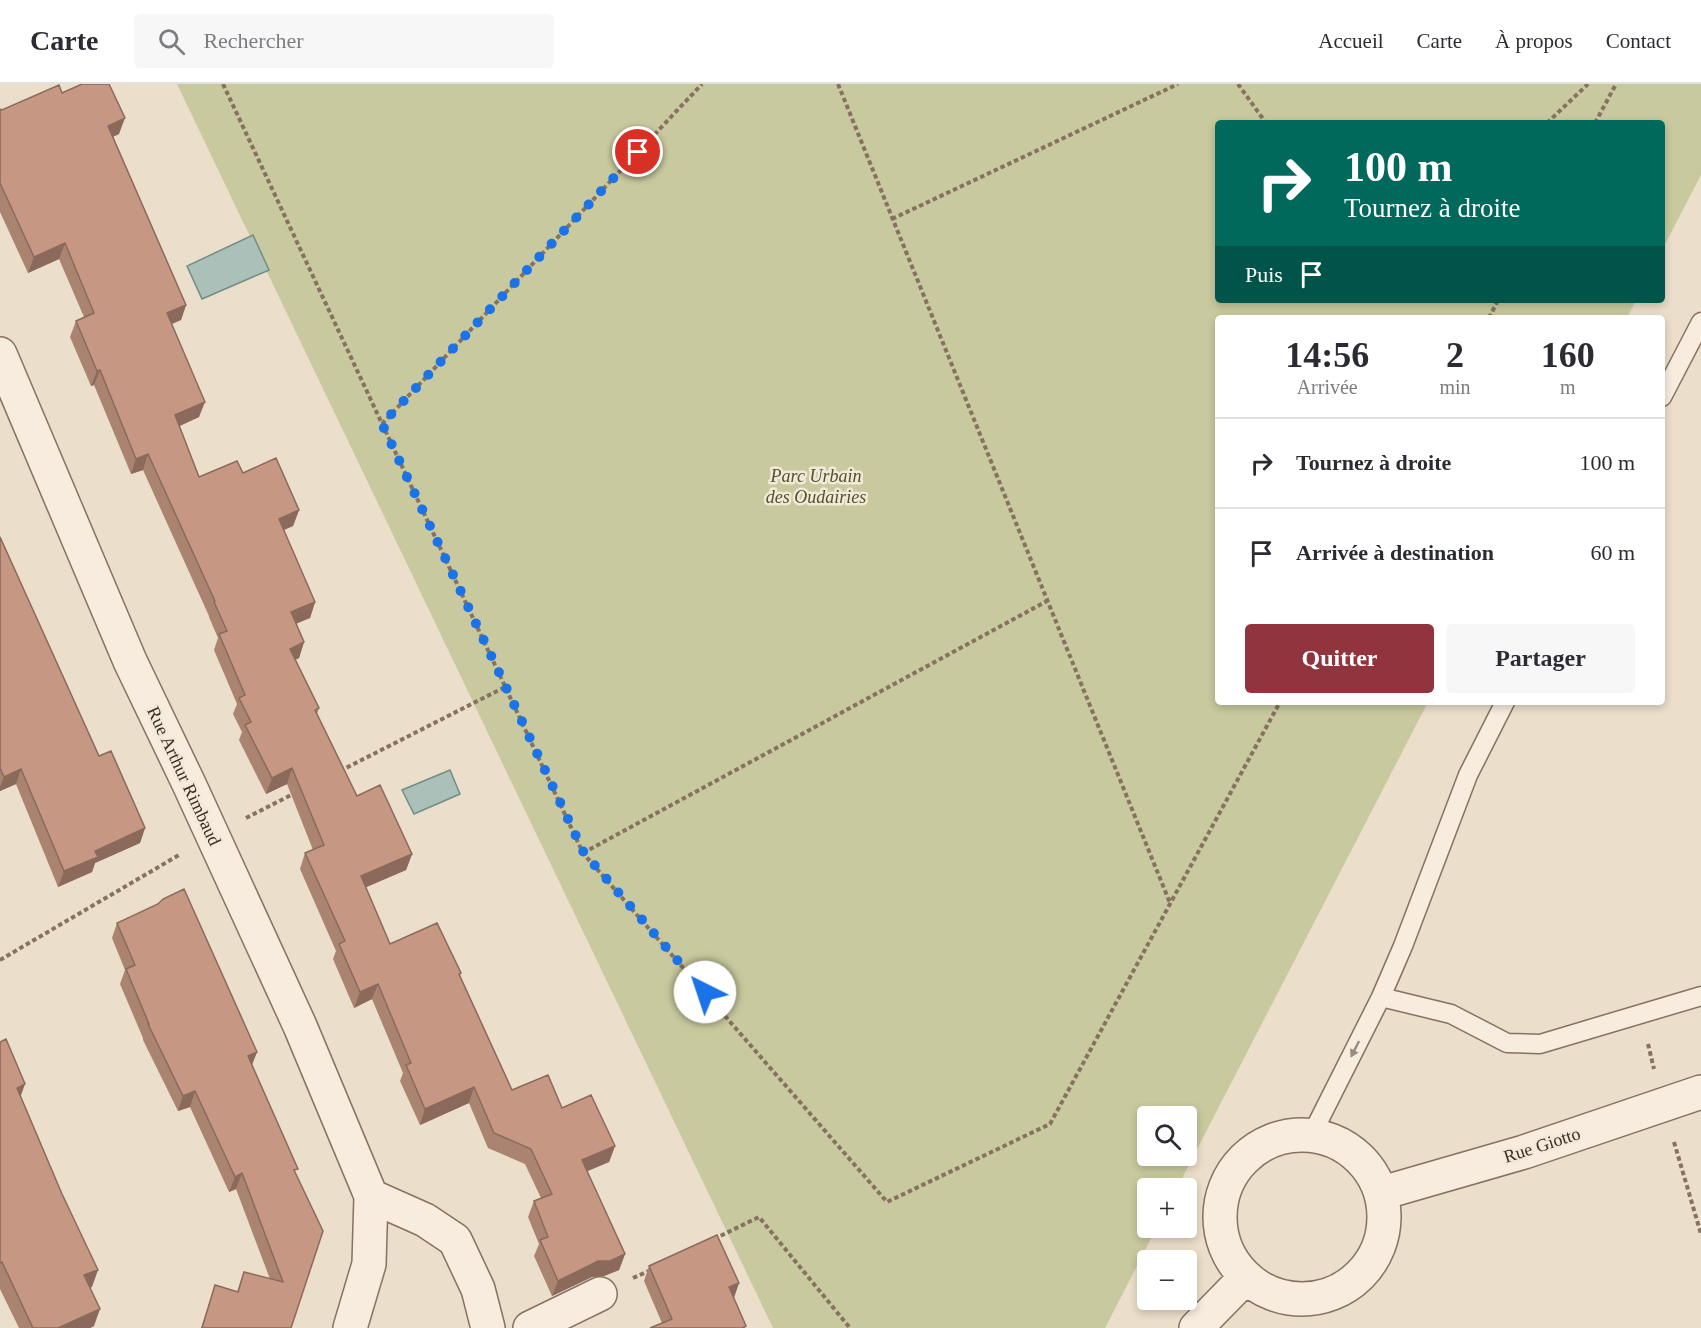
<!DOCTYPE html>
<html lang="fr">
<head>
<meta charset="utf-8">
<style>
	body { margin:0; font-family:Georgia,serif; background:#f7f7f7; color:#2b2b33; height:100vh; display:flex; flex-direction:column; font-size:22px; white-space:nowrap }
	* { box-sizing:border-box; margin:0 }
	p { font-size:20px; color:#7c7c81 }
	.icon { flex:none; width:33px; height:33px; fill:none; stroke:currentColor; stroke-width:2; stroke-linecap:round; stroke-linejoin:round }
	.map { position:relative; flex:1; overflow:hidden }
	.side { position:absolute; left:1215px; top:231px; width:450px; height:390px; display:flex; flex-direction:column; background:#fff; border-radius:6px; box-shadow:0 3px 9px #0003 }
	.side>* { flex:none }
	.top-card { position:absolute; left:1215px; top:36px; width:450px; height:183px; border-radius:6px; box-shadow:0 3px 9px #0003; background:#00695c; color:#fff; overflow:hidden }
	.fabs { position:absolute; left:1137px; top:1022px; display:grid; gap:12px }
	.fabs a { display:grid; place-items:center; width:60px; height:60px; border-radius:6px; background:#fff; box-shadow:0 3px 9px #0003; font-size:30px }
	.pin { position:absolute; display:grid; place-items:center; width:51px; height:51px; color:#fff; margin:-26px; border:3px solid #fff; border-radius:50%; box-shadow:0 2px 6px #0007 }
	.me { position:absolute; width:66px; margin:-33px; rotate:319deg; stroke-linejoin:round; filter:drop-shadow(0 0 4px #0008) }
	.turn { display:flex; align-items:center; gap:21px; height:126px; padding:0 30px; font-size:27px }
	.turn .icon { width:78px; height:78px; stroke-width:2.5 }
	.turn b { display:block; font-size:42px; line-height:51px }
	.then { display:flex; align-items:center; height:57px; padding:0 30px; background:#0003; gap:12px; font-size:22px }
	.eta { display:flex; justify-content:space-evenly; align-items:center; height:102px; text-align:center }
	.eta b { font-size:36px; font-weight:700; line-height:42px }
	.button { display:flex; gap:12px; margin-top:auto; padding:12px 30px }
	.button a { flex:1; height:69px; border-radius:6px; background:#91343e; color:#fff; font-size:24px; font-weight:700; line-height:69px; text-align:center }
	.button a+a { background:#f7f7f7; color:#2b2b33 }
	ul { padding:0; list-style:none }
	li { display:flex; align-items:center; gap:18px; height:90px; padding:0 30px; border-top:2px solid #e1e1e2 }
	li div { flex:1 }
	li b { display:block; font-size:22px }
	li em { font-style:normal }
	header { display:flex; align-items:center; gap:36px; box-sizing:border-box; height:84px; padding:0 30px; background:#fff; border-bottom:2px solid #e1e1e2 }
	header strong { font-size:28px }
	nav { display:flex; gap:33px; margin-inline-start:auto; font-size:21px }
	.search { width:420px; height:54px; background:#f7f7f7; display:flex; align-items:center; gap:15px; box-sizing:border-box; padding:0 21px; border-radius:6px; color:#7c7c81; font-size:22px }
	.map>svg:first-child { display:block }
</style>
</head>
<body>
<header>
<strong>Carte</strong>
<div class="search"><svg class="icon" aria-label="search" viewBox="0 0 24 24"><circle cx="10" cy="10" r="6"/><path d="M15 15l6 6"/></svg>Rechercher</div>
<nav><a>Accueil</a><a>Carte</a><a>À propos</a><a>Contact</a></nav>
</header>
<div class="map">
<svg width="1701" height="1244" viewBox="0 0 1701 1244">
	<rect width="100%" height="100%" fill="#ebdeca"/>
	<path fill="#c8c99e" fill-rule="evenodd" d="M 177,0 L 1701,0 L 1701,91 L 1662,166 L 1662,39 L 1218,39 L 1218,216 L 1636,216 L 1627,234 L 1218,234 L 1218,618 L 1428,618 L 1177,1104 L 1148,1104 L 1148,1143 L 1157,1143 L 1105,1244 L 773,1244 ZM 1148,1032 L 1186,1032 L 1186,1071 L 1148,1071 Z"/>
	<path fill="#aac0b8" stroke="#718e84" stroke-width="1.5" d="M 253,151 L 269,186 L 202,215 L 187,182 Z
		M 450,686 L 460,710 L 414,730 L 402,706 Z"/>
	<g fill="none" stroke-linecap="round" stroke-linejoin="round">
		<g stroke="#877160" stroke-width="21">
			<path id="service" d="M 1662,313 L 1701,238
				M 1505,618 L 1468,691 L 1403,862 L 1381,913 L 1451,930 L 1507,959 L 1540,960 L 1701,912
				M 1312,1050 L 1381,913"/>
		</g>
		<g stroke="#877160" stroke-width="36">
			<path id="minor" d="M 0,270 L 130,577 L 189,700 L 300,942 L 371,1112 L 369,1180 L 350,1244
				M1220 1133a82 82 0 1 1 164 0a82 82 0 1 1-164 0Z
				M 1382,1109 L 1524,1068 L 1701,1008
				M 371,1112 L 425,1136 L 455,1156 L 478,1205 L 488,1244
				M 530,1244 L 600,1210
				M 1196,1244 L 1245,1194"/>
		</g>
		<path stroke="#877160" stroke-width="4" stroke-dasharray="4.5 3" stroke-linecap="butt" d="M 223,0 L 583,769 L 887,1118 L 1050,1040 L 1280,618
			M 838,0 L 1170,819
			M 1238,0 L 1266,39
			M 1547,39 L 1588,0
			M 1595,39 L 1616,0
			M 892,135 L 1178,0
			M 1489,234 L 1498,216
			M 382,340 L 702,0
			M 340,687 L 505,603
			M 246,734 L 295,709
			M 583,769 L 1047,517
			M 0,876 L 179,771
			M 1648,960 L 1654,985
			M 1674,1058 L 1701,1150
			M 714,1155 L 759,1133 L 850,1244
			M 633,1194 L 651,1186"/>
		<use href="#service" stroke="#f7ecdd" stroke-width="18"/>
		<use href="#minor" stroke="#f7ecdd" stroke-width="33"/>
	</g>
	<path fill="#aa8371" d="M 62,9 L 119,50 L 113,53 L 186,221 L 181,236 L 172,240 L 199,333 L 180,342 L 199,393 L 243,389 L 299,426 L 293,442 L 284,446 L 315,518 L 310,534 L 296,539 L 304,558 L 299,574 L 295,576 L 319,624 L 317,630 L 357,712 L 412,770 L 406,786 L 366,803 L 390,860 L 461,889 L 460,892 L 512,1006 L 562,1024 L 615,1062 L 609,1078 L 587,1087 L 625,1170 L 619,1186 L 604,1192 L 592,1193 L 552,1212 L 534,1172 L 539,1160 L 528,1133 L 534,1117 L 541,1114 L 525,1080 L 488,1064 L 469,1019 L 420,1041 L 400,997 L 403,989 L 372,915 L 354,924 L 333,875 L 336,867 L 300,785 L 305,769 L 313,766 L 287,700 L 266,710 L 239,656 L 242,648 L 233,630 L 237,620 L 214,566 L 218,554 L 209,533 L 209,532 L 143,386 L 131,390 L 94,301 L 91,302 L 70,253 L 76,237 L 84,233 L 59,175 L 28,189 L 0,128 L 0,25 L 2,26 Z
		M 0,452 L 99,672 L 145,744 L 140,759 L 95,779 L 92,788 L 58,803 L 16,700 L 0,707 Z
		M 117,839 L 257,968 L 252,981 L 296,1090 L 291,1244 L 201,1244 L 215,1201 L 237,1208 L 244,1188 L 270,1195 L 236,1105 L 229,1108 L 190,1023 L 178,1027 L 143,956 L 143,954 L 120,900 L 125,886 L 112,854 Z
		M 0,958 L 92,1203 L 90,1204 L 94,1242 L 90,1244 L 19,1244 L 0,1205 Z
		M 649,1182 L 734,1214 L 746,1242 L 745,1244 L 650,1244 L 662,1239 L 644,1197 Z"/>
	<path fill="#8b6a5c" d="M 125,34 L 119,50 L 102,57 L 108,42 Z
		M 65,159 L 59,175 L 28,189 L 34,173 Z
		M 186,221 L 181,236 L 161,244 L 167,229 Z
		M 100,286 L 94,301 L 91,302 L 97,287 Z
		M 205,318 L 199,333 L 170,346 L 175,331 Z
		M 148,370 L 143,386 L 131,390 L 136,375 Z
		M 299,426 L 293,442 L 273,450 L 279,435 Z
		M 315,518 L 310,534 L 286,544 L 291,528 Z
		M 304,558 L 299,574 L 284,581 L 290,565 Z
		M 292,684 L 287,700 L 266,710 L 272,694 Z
		M 21,685 L 16,700 L 0,707 L 0,703 L 4,693 Z
		M 145,744 L 140,759 L 95,779 L 92,788 L 58,803 L 64,787 L 95,767 Z
		M 412,770 L 406,786 L 355,808 L 361,792 Z
		M 378,900 L 372,915 L 354,924 L 360,908 Z
		M 257,968 L 251,983 L 248,972 Z
		M 25,1000 L 19,1017 L 17,1004 Z
		M 474,1003 L 469,1019 L 420,1041 L 425,1025 Z
		M 195,1007 L 190,1023 L 178,1027 L 183,1012 Z
		M 615,1062 L 609,1078 L 576,1092 L 582,1076 Z
		M 242,1089 L 236,1105 L 229,1108 L 235,1093 Z
		M 625,1170 L 619,1186 L 604,1192 L 592,1193 L 552,1212 L 558,1197 L 598,1177 Z
		M 98,1186 L 92,1203 L 78,1208 L 84,1191 Z
		M 739,1199 L 734,1214 L 723,1218 L 729,1203 Z
		M 100,1225 L 94,1242 L 90,1244 L 58,1244 Z"/>
	<path fill="#c69883" stroke="#8b6a5c" stroke-width="1.5" d="M 82,0 L 109,0 L 125,34 L 108,42 L 186,221 L 167,229 L 205,318 L 175,331 L 199,393 L 237,377 L 243,389 L 276,374 L 299,426 L 279,435 L 315,518 L 291,528 L 304,558 L 290,565 L 319,624 L 315,626 L 357,712 L 380,701 L 412,770 L 361,792 L 390,860 L 437,839 L 461,889 L 459,890 L 512,1006 L 548,991 L 562,1024 L 591,1011 L 615,1062 L 582,1076 L 625,1170 L 610,1177 L 598,1177 L 558,1197 L 540,1156 L 548,1153 L 534,1117 L 552,1110 L 531,1065 L 494,1049 L 474,1003 L 425,1025 L 406,981 L 411,979 L 378,900 L 360,908 L 339,860 L 345,857 L 305,769 L 324,761 L 292,684 L 272,694 L 245,641 L 251,638 L 239,614 L 245,611 L 219,550 L 227,547 L 214,518 L 215,517 L 148,370 L 136,375 L 100,286 L 97,287 L 76,237 L 94,229 L 65,159 L 34,173 L 0,99 L 0,25 L 2,26 L 59,1 L 62,9 Z
		M 0,453 L 99,672 L 111,667 L 145,744 L 95,767 L 98,773 L 64,787 L 21,685 L 4,693 L 0,684 Z
		M 184,805 L 257,968 L 248,972 L 298,1085 L 294,1086 L 323,1147 L 291,1244 L 202,1244 L 215,1201 L 238,1208 L 244,1188 L 283,1198 L 242,1089 L 235,1093 L 195,1007 L 183,1012 L 148,940 L 149,940 L 126,885 L 135,881 L 117,839 L 158,820 L 163,815 Z
		M 6,955 L 25,1000 L 17,1004 L 62,1110 L 98,1186 L 84,1191 L 100,1225 L 58,1244 L 33,1244 L 2,1178 L 0,1179 L 0,958 Z
		M 717,1151 L 739,1199 L 729,1203 L 746,1242 L 742,1244 L 650,1244 L 672,1235 L 649,1182 Z"/>
	<defs><path id="oneway-solid" d="M-6-.8H1V-3.2L6.5 0L1 3.2V.8H-6Z" transform="scale(1.5)"/></defs>
	<use fill="#988c80" href="#oneway-solid" transform="translate(1355 965) rotate(117)"/>
	<g fill="none" stroke-linecap="round" stroke-linejoin="round">
		<path stroke="#1a73e8" stroke-width="10" stroke-dasharray="0 18" d="M 638,68 L 382,340 L 584,769 L 705,908"/>
	</g>
	<g text-anchor="middle" dominant-baseline="central" stroke-width="5" stroke-linejoin="round" paint-order="stroke">
		<g font-size="18" font-style="italic" fill="#4d532a" stroke="#f3e9d9">
			<text x="816" y="392">Parc Urbain<tspan x="816" dy="21">des Oudairies</tspan></text>
		</g>
		<g font-size="18" fill="#392b22" stroke="#f3e9d9">
			<text transform="translate(184 692) rotate(65)">Rue Arthur Rimbaud</text>
			<text transform="translate(1542 1061) rotate(-18)">Rue Giotto</text>
		</g>
	</g>
</svg>
<div class="fabs">
<a><svg class="icon" aria-label="search" viewBox="0 0 24 24"><circle cx="10" cy="10" r="6"/><path d="M15 15l6 6"/></svg></a>
<a>+</a>
<a>−</a>
</div>
<div class="pin" style="left:638px;top:68px;background:#d93025"><svg class="icon" aria-label="arrive" viewBox="0 0 24 24"><path d="M6 21V4h12l-3 4 3 4H6"/></svg></div>
<svg class="me" style="left:705px;top:908px" viewBox="-20 -20 40 40"><circle r="19" fill="#fff"/><path d="M0-13L10 11 0 6-10 11z" fill="#1a73e8"/></svg>
<div class="top-card">
<div class="turn"><svg class="icon" aria-label="right" viewBox="0 0 24 24"><path d="M7 20v-9h11M14 6l5 5-5 5"/></svg><div><b>100 m</b>Tournez à droite</div></div>
<div class="then">Puis<svg class="icon" aria-label="arrive" viewBox="0 0 24 24"><path d="M6 21V4h12l-3 4 3 4H6"/></svg></div>
</div>
<section class="side">
<div class="eta">
<div><b>14:56</b><p>Arrivée</p></div>
<div><b>2</b><p>min</p></div>
<div><b>160</b><p>m</p></div>
</div>
<ul>
<li><svg class="icon" aria-label="right" viewBox="0 0 24 24"><path d="M7 20v-9h11M14 6l5 5-5 5"/></svg><div><b>Tournez à droite</b></div><em>100 m</em></li>
<li><svg class="icon" aria-label="arrive" viewBox="0 0 24 24"><path d="M6 21V4h12l-3 4 3 4H6"/></svg><div><b>Arrivée à destination</b></div><em>60 m</em></li>
</ul>
<div class="button"><a>Quitter</a><a>Partager</a></div>
</section>
</div>
</body>
</html>
